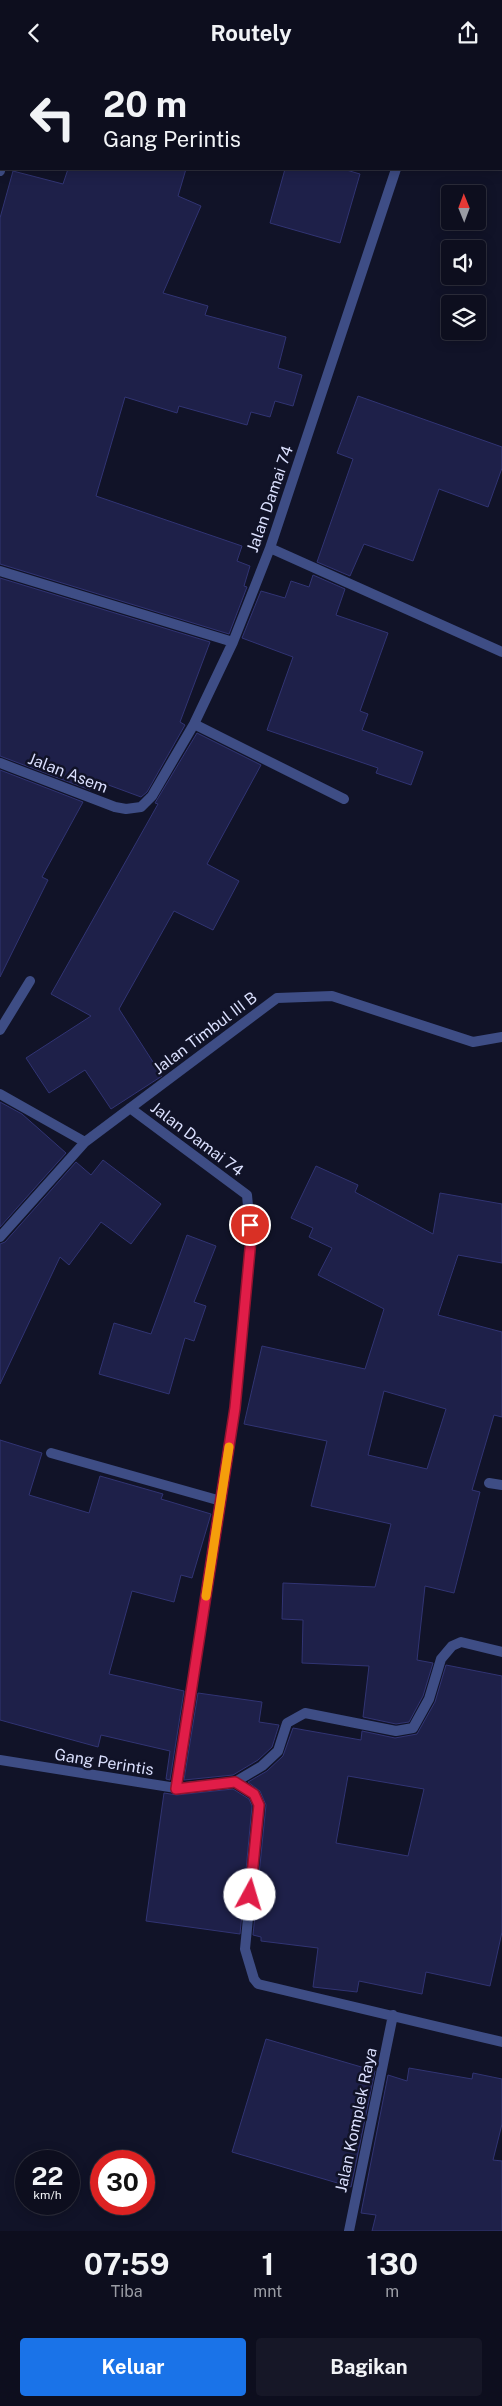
<!DOCTYPE html>
<html lang="id">
<head>
<meta charset="utf-8">
<style>
	body { margin:0; font-family:"Public Sans",sans-serif; background:#161727; color:#f1f3f6; height:100vh; display:flex; flex-direction:column; font-size:19px; white-space:nowrap }
	* { box-sizing:border-box; margin:0 }
	p { font-size:16px; color:#9a9ca4 }
	.icon { flex:none; width:28px; height:28px; fill:none; stroke:currentColor; stroke-width:2; stroke-linecap:round; stroke-linejoin:round }
	.map { position:relative; height:2166px; overflow:hidden }
	.drawer { display:flex; flex-direction:column; background:#0d0e1e; flex:1 }
	.drawer>* { flex:none }
	.banner { position:absolute; left:0px; top:0px; width:502px; height:105px; box-shadow:0 2px 12px #0003,0 0 0 1px #2d2e3c; background:#0d0e1e; color:#f1f3f6; overflow:hidden }
	.needle { width:32px; rotate:359deg }
	.tools { position:absolute; left:441px; top:120px; display:grid; gap:10px }
	.tools a { display:grid; place-items:center; width:45px; height:45px; border-radius:5px; background:#0d0e1e; box-shadow:0 2px 12px #0003,0 0 0 1px #2d2e3c; font-size:25px }
	.speed { position:absolute; left:15px; top:2085px; display:flex; gap:10px; font-size:25px; font-weight:700; text-align:center }
	.speed>* { display:grid; place-content:center; width:65px; height:65px; border-radius:50%; background:#0d0e1e; box-shadow:0 2px 12px #0003,0 0 0 1px #2d2e3c; line-height:1 }
	.speed small { font-size:12px; font-weight:400 }
	.speed .limit { border:8px solid #d22; background:#fff; color:#111 }
	.pin { position:absolute; display:grid; place-items:center; width:42px; height:42px; color:#fff; margin:-21px; border:2px solid #fff; border-radius:50%; box-shadow:0 1px 5px #0007 }
	.me { position:absolute; width:55px; margin:-28px; rotate:6deg; stroke-linejoin:round; filter:drop-shadow(0 0 4px #0008) }
	.turn { display:flex; align-items:center; gap:18px; height:105px; padding:0 20px; font-size:22px }
	.turn .icon { width:65px; height:65px; stroke-width:2.5 }
	.turn b { display:block; font-size:35px; line-height:42px }
	.eta { display:flex; justify-content:space-evenly; align-items:center; height:85px; text-align:center }
	.eta b { font-size:30px; font-weight:700; line-height:35px }
	.action { display:flex; gap:10px; margin-top:auto; padding:10px 20px }
	.action a { flex:1; height:58px; border-radius:5px; background:#1a73e8; color:#fff; font-size:20px; font-weight:700; line-height:58px; text-align:center }
	.action a+a { background:#161727; color:#f1f3f6 }
	header { display:flex; justify-content:space-between; align-items:center; height:65px; padding:0 20px; background:#0d0e1e; font-size:22px; font-weight:700 }
	.map>svg:first-child { display:block }
</style>
</head>
<body>
<header><svg class="icon" aria-label="back" viewBox="0 0 24 24"><path d="M15 5l-7 7 7 7"/></svg>Routely<svg class="icon" aria-label="share" viewBox="0 0 24 24"><path d="M12 15V3M7 8l5-5 5 5M5 13v7h14v-7"/></svg></header>
<div class="map">
<svg width="502" height="2166" viewBox="0 0 502 2166">
	<rect width="100%" height="100%" fill="#111328"/>
	<path fill="#1e2049" stroke="#313473" fill-rule="evenodd" d="M 68,104 L 186,104 L 178,131 L 201,141 L 163,228 L 208,241 L 205,250 L 286,272 L 278,303 L 302,310 L 293,341 L 275,336 L 270,352 L 251,347 L 247,360 L 179,341 L 177,348 L 125,332 L 96,431 L 242,481 L 237,496 L 250,501 L 244,521 L 247,522 L 229,569 L 0,499 L 0,153 L 13,106 L 63,119 Z
		M 285,104 L 343,104 L 360,109 L 340,178 L 270,158 Z
		M 358,331 L 502,382 L 502,403 L 488,442 L 439,424 L 413,496 L 364,479 L 350,511 L 317,497 L 353,394 L 337,388 Z
		M 313,510 L 345,524 L 336,550 L 388,568 L 360,646 L 368,649 L 362,665 L 423,687 L 411,720 L 376,708 L 378,703 L 267,665 L 293,592 L 242,573 L 261,526 L 285,533 L 291,516 L 309,522 Z
		M 0,513 L 210,577 L 180,657 L 185,660 L 147,727 L 141,732 L 95,715 L 90,725 L 0,691 Z
		M 197,668 L 261,700 L 207,799 L 239,816 L 213,865 L 174,846 L 119,944 L 162,1011 L 111,1044 L 85,1005 L 49,1028 L 26,993 L 91,951 L 51,929 L 158,739 L 155,738 Z
		M 0,705 L 83,737 L 42,812 L 48,815 L 0,912 Z
		M 0,1037 L 22,1049 L 66,1088 L 0,1162 Z
		M 103,1095 L 161,1139 L 131,1179 L 101,1157 L 69,1200 L 60,1192 L 0,1319 L 0,1179 L 5,1177 L 76,1097 L 91,1110 Z
		M 316,1101 L 358,1120 L 355,1127 L 433,1169 L 440,1128 L 502,1139 L 502,1198 L 458,1190 L 438,1250 L 502,1267 L 502,1352 L 494,1350 L 472,1425 L 480,1427 L 454,1528 L 425,1521 L 417,1595 L 433,1598 L 423,1631 L 409,1657 L 396,1659 L 363,1652 L 369,1601 L 302,1598 L 303,1555 L 282,1554 L 283,1518 L 375,1522 L 391,1459 L 311,1441 L 327,1376 L 244,1359 L 262,1281 L 365,1304 L 384,1244 L 318,1210 L 332,1183 L 309,1172 L 313,1163 L 291,1153 ZM 384,1326 L 446,1344 L 427,1404 L 368,1390 Z
		M 187,1170 L 216,1181 L 194,1237 L 206,1241 L 194,1276 L 185,1273 L 169,1329 L 99,1309 L 114,1258 L 151,1269 Z
		M 0,1375 L 42,1388 L 29,1430 L 89,1448 L 100,1411 L 163,1429 L 161,1434 L 211,1449 L 192,1513 L 181,1510 L 174,1537 L 132,1526 L 109,1609 L 184,1626 L 170,1715 L 166,1714 L 170,1686 L 101,1670 L 98,1682 L 0,1655 Z
		M 446,1600 L 502,1611 L 502,1867 L 490,1921 L 426,1907 L 422,1929 L 359,1916 L 357,1927 L 313,1922 L 318,1883 L 261,1876 L 261,1872 L 253,1870 L 266,1740 L 260,1726 L 248,1717 L 267,1706 L 283,1691 L 293,1663 L 361,1675 L 362,1666 L 395,1673 L 417,1669 L 435,1637 ZM 348,1711 L 424,1724 L 408,1791 L 336,1778 Z
		M 198,1628 L 262,1637 L 259,1657 L 279,1660 L 272,1682 L 258,1695 L 233,1710 L 184,1715 Z
		M 233,1724 L 249,1734 L 252,1741 L 240,1869 L 146,1856 L 164,1728 L 177,1730 Z
		M 266,1974 L 375,2006 L 351,2122 L 232,2087 Z
		M 409,2003 L 472,2014 L 473,2008 L 502,2014 L 502,2059 L 493,2095 L 502,2096 L 502,2166 L 372,2166 L 376,2150 L 361,2148 L 388,2010 L 407,2016 Z"/>
	<g fill="none" stroke-linecap="round" stroke-linejoin="round">
		<path stroke="#3e4d85" stroke-width="10" d="M 12,0 L 12,1
			M 146,1 L 147,0
			M 429,1 L 430,0
			M 0,106 L 1,101
			M 270,483 L 502,587
			M 0,506 L 233,577
			M 194,659 L 344,734
			M 0,698 L 115,742 L 126,744 L 141,742 L 152,731 L 194,659 L 233,577 L 270,483 L 396,104
			M 0,965 L 30,916
			M 0,1029 L 85,1077
			M 130,1043 L 247,1130 L 251,1174 L 235,1343 L 176,1723
			M 0,1172 L 85,1077 L 277,933 L 332,931 L 473,977 L 502,972
			M 51,1388 L 221,1436
			M 489,1418 L 502,1420
			M 0,1695 L 176,1723 L 235,1717 L 262,1701 L 278,1686 L 287,1658 L 305,1648 L 396,1666 L 413,1663 L 429,1634 L 441,1594 L 452,1581 L 461,1577 L 502,1587
			M 235,1717 L 254,1729 L 259,1740 L 245,1884 L 254,1914 L 258,1919 L 502,1977
			M 349,2166 L 393,1950"/>
	</g>
	<g fill="none" stroke-linecap="round" stroke-linejoin="round">
		<g stroke="#92132f" stroke-width="12">
			<path id="route" d="M 250,1160 L 251,1174 L 235,1343 L 176,1724 L 235,1717 L 254,1729 L 259,1740 L 250,1830"/>
		</g>
		<use href="#route" stroke="#e11d48" stroke-width="9"/>
		<path stroke="#f59e0b" stroke-width="9" d="M 206,1531 L 229,1382"/>
	</g>
	<g text-anchor="middle" dominant-baseline="central" stroke-width="5" stroke-linejoin="round" paint-order="stroke">
		<g font-size="16" fill="#dadffd" stroke="#111328">
			<text transform="translate(270 434) rotate(-71)">Jalan Damai 74</text>
			<text transform="translate(68 708) rotate(21)">Jalan Asem</text>
			<text transform="translate(205 968) rotate(-37)">Jalan Timbul III B</text>
			<text transform="translate(197 1074) rotate(37)">Jalan Damai 74</text>
			<text transform="translate(104 1697) rotate(9)">Gang Perintis</text>
			<text transform="translate(356 2055) rotate(-78)">Jalan Komplek Raya</text>
		</g>
	</g>
</svg>
<div class="tools">
<a><svg class="needle" viewBox="-14 -14 28 28"><path d="M0-13l5 13h-10z" fill="#e53935"/><path d="M0 13l5-13h-10z" fill="#9a9ca4"/></svg></a>
<a><svg class="icon" aria-label="sound" viewBox="0 0 24 24"><path d="M4 9h4l5-4v14l-5-4H4zM17 9q2 3 0 6"/></svg></a>
<a><svg class="icon" aria-label="layers" viewBox="0 0 24 24"><path d="M12 4l9 5-9 5-9-5zM3 14l9 5 9-5"/></svg></a>
</div>
<div class="speed"><div>22<small>km/h</small></div><div class="limit">30</div></div>
<div class="pin" style="left:250px;top:1160px;background:#d93025"><svg class="icon" aria-label="arrive" viewBox="0 0 24 24"><path d="M6 21V4h12l-3 4 3 4H6"/></svg></div>
<svg class="me" style="left:250px;top:1830px" viewBox="-20 -20 40 40"><circle r="19" fill="#fff"/><path d="M0-13L10 11 0 6-10 11z" fill="#e11d48"/></svg>
<div class="banner">
<div class="turn"><svg class="icon" aria-label="left" viewBox="0 0 24 24"><path d="M17 20v-9H6M10 6l-5 5 5 5"/></svg><div><b>20 m</b>Gang Perintis</div></div>
</div>
</div>
<section class="drawer">
<div class="eta">
<div><b>07:59</b><p>Tiba</p></div>
<div><b>1</b><p>mnt</p></div>
<div><b>130</b><p>m</p></div>
</div>
<div class="action"><a>Keluar</a><a>Bagikan</a></div>
</section>
</body>
</html>
